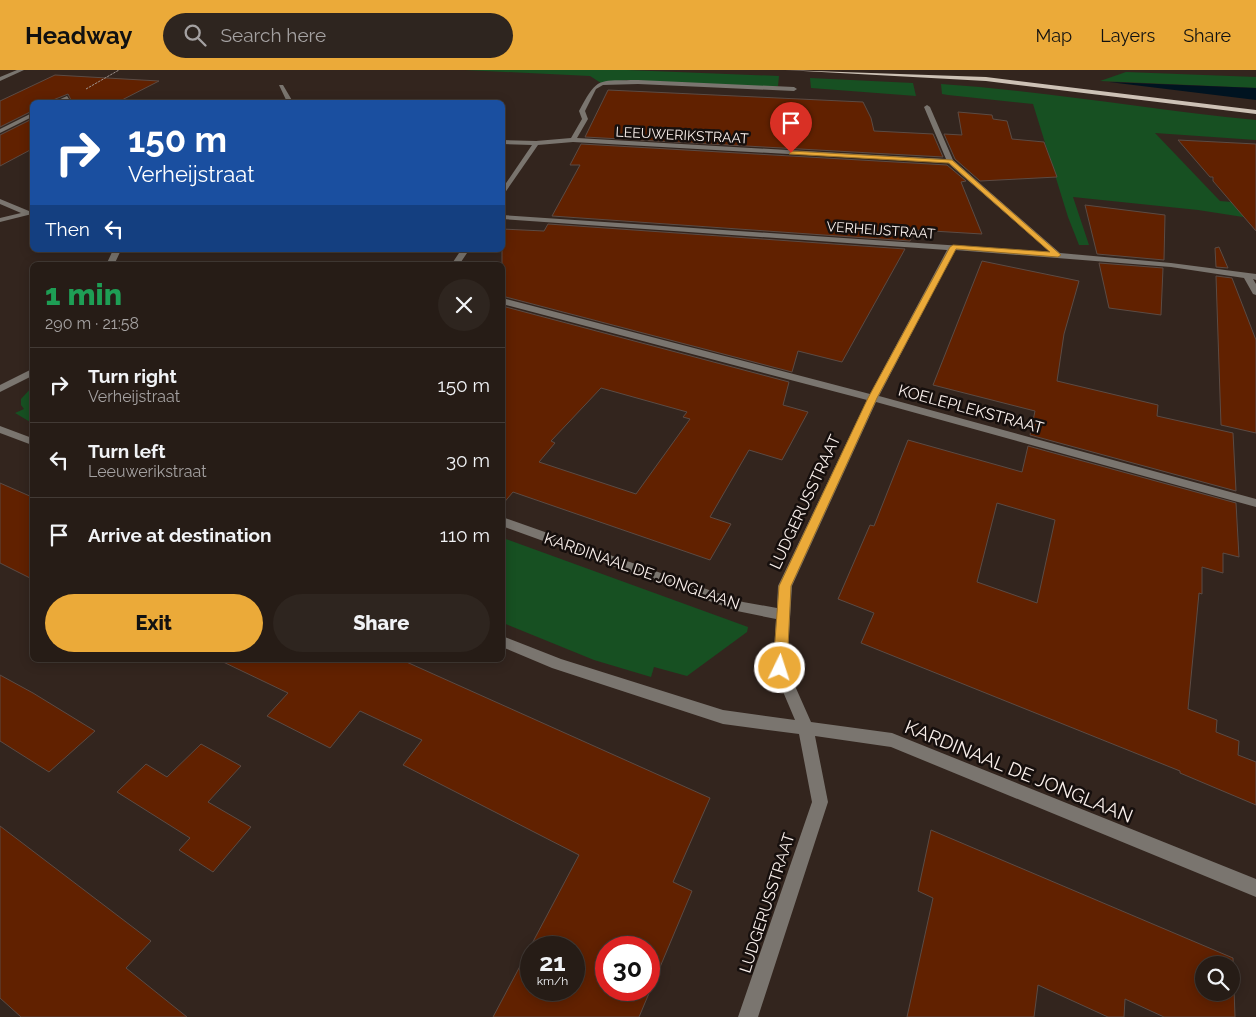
<!DOCTYPE html>
<html lang="en">
<head>
<meta charset="utf-8">
<style>
	body { margin:0; font-family:Raleway,sans-serif; background:#2e251f; color:#f1f3f6; height:100vh; display:flex; flex-direction:column; font-size:19px; white-space:nowrap }
	* { box-sizing:border-box; margin:0 }
	p { font-size:16px; color:#a4a1a1 }
	.icon { flex:none; width:28px; height:28px; fill:none; stroke:currentColor; stroke-width:2; stroke-linecap:round; stroke-linejoin:round }
	.map { position:relative; flex:1; overflow:hidden }
	.drawer { position:absolute; left:30px; top:192px; width:475px; height:400px; display:flex; flex-direction:column; background:#261c16; border-radius:8px; box-shadow:0 2px 12px #0003,0 0 0 1px #423a35 }
	.drawer>* { flex:none }
	.guide { position:absolute; left:30px; top:30px; width:475px; height:152px; border-radius:8px; box-shadow:0 2px 12px #0003,0 0 0 1px #423a35; background:#1a4fa0; color:#fff; overflow:hidden }
	.tools { position:absolute; left:1195px; top:886px; display:grid; gap:10px }
	.tools a { display:grid; place-items:center; width:45px; height:45px; border-radius:50%; background:#261c16; box-shadow:0 2px 12px #0003,0 0 0 1px #423a35; font-size:25px }
	.speed { position:absolute; left:520px; top:866px; display:flex; gap:10px; font-size:25px; font-weight:700; text-align:center }
	.speed>* { display:grid; place-content:center; width:65px; height:65px; border-radius:50%; background:#261c16; box-shadow:0 2px 12px #0003,0 0 0 1px #423a35; line-height:1 }
	.speed small { font-size:12px; font-weight:400 }
	.speed .limit { border:8px solid #d22; background:#fff; color:#111 }
	.pin { position:absolute; display:grid; place-items:center; width:42px; height:42px; color:#fff; margin:-51px -21px; border-radius:50% 50% 50% 0; rotate:-45deg; box-shadow:0 0 5px #0007 }
	.pin .icon { rotate:45deg }
	.me { position:absolute; width:55px; margin:-28px; rotate:4deg; stroke-linejoin:round; filter:drop-shadow(0 0 4px #0008) }
	.turn { display:flex; align-items:center; gap:18px; height:105px; padding:0 15px; font-size:22px }
	.turn .icon { width:65px; height:65px; stroke-width:2.5 }
	.turn b { display:block; font-size:35px; line-height:42px }
	.then { display:flex; align-items:center; height:48px; padding:0 15px; background:#0003; gap:10px; font-size:19px }
	.round { display:grid; place-items:center; flex:none; width:52px; height:52px; border-radius:26px; background:#2e251f }
	.headline { display:flex; align-items:center; justify-content:space-between; height:85px; padding:0 15px }
	h1 { font-size:30px; font-weight:800; line-height:38px; color:#1e9e55 }
	.action { display:flex; gap:10px; margin-top:auto; padding:10px 15px }
	.action a { flex:1; height:58px; border-radius:30px; background:#ebaa39; color:#111; font-size:20px; font-weight:800; line-height:58px; text-align:center }
	.action a+a { background:#2e251f; color:#f1f3f6 }
	ul { padding:0; list-style:none }
	li { display:flex; align-items:center; gap:15px; height:75px; padding:0 15px; border-top:1px solid #423a35 }
	li div { flex:1 }
	li b { display:block; font-size:19px }
	li em { font-style:normal }
	header { display:flex; align-items:center; gap:30px; box-sizing:border-box; height:70px; padding:0 25px; background:#ebaa39; color:#111 }
	header strong { font-size:24px }
	nav { display:flex; gap:28px; margin-inline-start:auto; font-size:18px }
	.search { width:350px; height:45px; background:#2e251f; display:flex; align-items:center; gap:12px; box-sizing:border-box; padding:0 18px; border-radius:28px; color:#a4a1a1; font-size:19px }
	.map>svg:first-child { display:block }
</style>
</head>
<body>
<header>
<strong>Headway</strong>
<div class="search"><svg class="icon" aria-label="search" viewBox="0 0 24 24"><circle cx="10" cy="10" r="6"/><path d="M15 15l6 6"/></svg>Search here</div>
<nav><a>Map</a><a>Layers</a><a>Share</a></nav>
</header>
<div class="map">
<svg width="1256" height="947" viewBox="0 0 1256 947">
	<rect width="100%" height="100%" fill="#33251e"/>
	<path fill="#175022" d="M 465,0 L 627,0 L 779,6 L 778,16 L 772,17 L 627,10 L 601,13 L 590,6 Z
		M 1126,2 L 1256,7 L 1256,18 L 1100,11 Z
		M 810,8 L 913,13 L 916,26 L 811,18 Z
		M 941,14 C 1047,21 1151,40 1256,50 L 1256,70 L 1155,63 L 1220,131 L 1256,134 L 1256,149 L 1198,140 L 1073,127 L 1089,175 L 1079,175 L 1068,147 L 1033,34 L 948,25 L 942,24 Z
		M 32,317 L 32,353 L 15,343 L 24,339 L 21,335 L 21,329 Z
		M 503,468 L 748,557 L 747,562 L 687,606 L 654,597 L 651,607 L 594,590 L 503,553 Z"/>
	<path fill="#001320" d="M 1109,12 L 1256,18 L 1256,30 Z"/>
	<path fill="#612100" stroke="#5b4b44" fill-rule="evenodd" d="M 55,5 L 159,11 L 118,32 L 65,32 L 71,30 L 68,24 L 53,30 L 52,32 L 32,32 L 32,41 L 0,57 L 0,31 Z
		M 608,20 L 863,32 L 871,48 L 874,61 L 933,64 L 943,87 L 585,67 Z
		M 958,42 L 992,45 L 993,49 L 1007,51 L 1012,69 L 1044,72 L 1057,107 L 980,111 L 955,89 L 944,64 L 962,65 Z
		M 32,49 L 32,79 L 0,96 L 0,65 Z
		M 1178,70 L 1256,74 L 1256,161 L 1213,111 L 1213,107 L 1210,107 Z
		M 581,74 L 947,95 L 966,111 L 961,112 L 982,164 L 916,160 L 910,171 L 552,146 L 580,95 L 570,95 Z
		M 1085,135 L 1165,145 L 1164,190 L 1097,184 Z
		M 548,154 L 905,179 L 842,292 L 798,281 L 792,302 L 502,226 L 502,159 L 544,161 Z
		M 1219,177 L 1228,198 L 1216,197 L 1215,178 Z
		M 982,191 L 1079,211 L 1064,264 L 1057,311 L 1158,335 L 1157,346 L 1233,363 L 1236,421 L 1030,365 L 1035,341 L 933,315 Z
		M 1099,193 L 1163,198 L 1161,245 L 1109,238 Z
		M 1216,206 L 1232,208 L 1256,270 L 1256,363 L 1221,355 Z
		M 502,236 L 789,312 L 783,335 L 808,342 L 782,390 L 749,380 L 710,447 L 731,454 L 710,490 L 513,422 L 502,435 ZM 601,318 L 687,342 L 683,347 L 690,349 L 636,424 L 539,392 L 555,373 L 551,371 Z
		M 908,370 L 1022,402 L 1028,376 L 1236,433 L 1239,487 L 1223,483 L 1223,503 L 1202,497 L 1202,524 L 1199,523 L 1188,639 L 1217,650 L 1216,662 L 1239,671 L 1238,685 L 1256,692 L 1256,735 L 1180,703 L 1180,701 L 861,573 L 874,543 L 838,529 L 870,455 L 874,456 ZM 997,433 L 1055,450 L 1037,533 L 977,512 Z
		M 0,413 L 32,427 L 32,509 L 0,493 Z
		M 219,590 L 402,590 L 710,728 L 673,812 L 692,821 L 639,947 L 493,947 L 579,785 L 403,695 L 422,670 L 360,641 L 330,678 L 267,646 L 288,623 ZM 531,878 L 574,878 L 574,920 L 531,920 ZM 606,878 L 649,878 L 649,920 L 606,920 Z
		M 0,605 L 33,623 L 95,661 L 49,702 L 0,671 Z
		M 201,674 L 241,696 L 208,732 L 251,757 L 213,802 L 179,780 L 190,768 L 117,722 L 146,694 L 167,707 Z
		M 0,756 L 151,871 L 126,898 L 187,947 L 21,947 L 0,928 Z
		M 931,760 L 1233,888 L 1235,947 L 1164,947 L 1125,929 L 1124,947 L 1108,947 L 1038,915 L 1034,947 L 907,947 L 933,828 L 918,821 ZM 1204,895 L 1231,895 L 1231,922 L 1204,922 Z"/>
	<g fill="none" stroke-linecap="round" stroke-linejoin="round">
		<path stroke="#9f938e" stroke-width="1" stroke-dasharray="2.5 1" stroke-linecap="butt" d="M 86,19 L 119,0"/>
		<path fill="#7a756f" fill-rule="evenodd" d="M 17,0 L 24,0 L 0,11 L 0,7 Z
			M 638,10 L 794,17 L 797,19 L 794,21 L 638,14 L 603,15 L 596,19 L 585,41 L 588,49 L 577,68 L 946,89 L 924,37 L 927,35 L 930,37 L 953,90 L 1060,183 L 1171,193 L 1256,204 L 1256,210 L 1253,209 L 1256,214 L 1256,225 L 1253,224 L 1244,208 L 1171,197 L 955,180 L 879,326 L 1256,429 L 1256,437 L 876,332 L 792,516 L 787,598 L 811,652 L 892,663 L 1256,809 L 1256,827 L 891,677 L 815,666 L 828,732 L 758,947 L 738,947 L 812,732 L 799,664 L 723,654 L 552,598 L 502,577 L 502,566 L 561,589 L 723,640 L 795,650 L 773,598 L 776,549 L 737,541 L 502,456 L 502,447 L 743,532 L 777,538 L 778,516 L 867,330 L 502,234 L 502,228 L 870,324 L 947,180 L 502,149 L 502,145 L 1050,182 L 948,93 L 573,72 L 538,75 L 502,127 L 502,119 L 532,75 L 502,74 L 502,70 L 536,71 L 571,68 L 582,49 L 579,41 C 598,5 599,11 638,10 Z
			M 279,15 L 283,15 L 293,32 L 287,32 Z
			M 67,26 L 69,29 L 61,32 L 54,32 Z
			M 32,43 L 32,47 L 0,63 L 0,59 Z
			M 0,129 L 29,141 L 32,140 L 32,144 L 0,152 L 0,148 L 21,143 L 0,134 Z
			M 113,180 L 121,180 L 114,195 L 106,195 Z
			M 461,180 L 469,180 L 459,195 L 451,195 Z
			M 32,299 L 32,306 L 0,322 L 0,315 Z
			M 0,356 L 32,368 L 32,375 L 0,363 Z"/>
		<path fill="#cdc2b6" fill-rule="evenodd" d="M 785,0 L 986,7 L 1256,40 L 1256,44 L 986,11 Z"/>
	</g>
	<path fill="#ebaa39" stroke="#996e25" d="M 791,81 L 952,90 L 1061,185 L 1058,187 L 956,179 L 877,328 L 791,516 L 787,598 L 785,602 L 780,604 L 775,602 L 773,598 L 779,516 L 868,328 L 950,177 L 953,175 L 1050,182 L 949,93 L 789,84 Z"/>
	<g text-anchor="middle" dominant-baseline="central" stroke-width="5" stroke-linejoin="round" paint-order="stroke">
		<g font-size="14" fill="#faf0ec" stroke="#160f0d">
			<text transform="translate(682 65) rotate(3)">LEEUWERIKSTRAAT</text>
			<text transform="translate(881 160) rotate(4)">VERHEIJSTRAAT</text>
		</g>
		<g font-size="16" fill="#faf0ec" stroke="#160f0d">
			<text transform="translate(971 339) rotate(15)">KOELEPLEKSTRAAT</text>
			<text transform="translate(805 432) rotate(-65)">LUDGERUSSTRAAT</text>
			<text transform="translate(642 501) rotate(19)">KARDINAAL DE JONGLAAN</text>
			<text transform="translate(767 833) rotate(-72)">LUDGERUSSTRAAT</text>
		</g>
		<g font-size="19" fill="#faf0ec" stroke="#160f0d">
			<text transform="translate(1019 701) rotate(22)">KARDINAAL DE JONGLAAN</text>
		</g>
	</g>
</svg>
<div class="tools">
<a><svg class="icon" aria-label="search" viewBox="0 0 24 24"><circle cx="10" cy="10" r="6"/><path d="M15 15l6 6"/></svg></a>
</div>
<div class="speed"><div>21<small>km/h</small></div><div class="limit">30</div></div>
<div class="pin" style="left:791px;top:83px;background:#d93025"><svg class="icon" aria-label="arrive" viewBox="0 0 24 24"><path d="M6 21V4h12l-3 4 3 4H6"/></svg></div>
<svg class="me" style="left:780px;top:598px" viewBox="-20 -20 40 40"><circle r="17" fill="#ebaa39" stroke="#fff" stroke-width="3"/><path d="M0-11L8 9 0 5-8 9z" fill="#fff"/></svg>
<div class="guide">
<div class="turn"><svg class="icon" aria-label="right" viewBox="0 0 24 24"><path d="M7 20v-9h11M14 6l5 5-5 5"/></svg><div><b>150 m</b>Verheijstraat</div></div>
<div class="then">Then<svg class="icon" aria-label="left" viewBox="0 0 24 24"><path d="M17 20v-9H6M10 6l-5 5 5 5"/></svg></div>
</div>
<section class="drawer">
<div class="headline"><div><h1>1 min</h1><p>290 m · 21:58</p></div><a class="round"><svg class="icon" aria-label="close" viewBox="0 0 24 24"><path d="M6 6l12 12M18 6L6 18"/></svg></a></div>
<ul>
<li><svg class="icon" aria-label="right" viewBox="0 0 24 24"><path d="M7 20v-9h11M14 6l5 5-5 5"/></svg><div><b>Turn right</b><p>Verheijstraat</p></div><em>150 m</em></li>
<li><svg class="icon" aria-label="left" viewBox="0 0 24 24"><path d="M17 20v-9H6M10 6l-5 5 5 5"/></svg><div><b>Turn left</b><p>Leeuwerikstraat</p></div><em>30 m</em></li>
<li><svg class="icon" aria-label="arrive" viewBox="0 0 24 24"><path d="M6 21V4h12l-3 4 3 4H6"/></svg><div><b>Arrive at destination</b></div><em>110 m</em></li>
</ul>
<div class="action"><a>Exit</a><a>Share</a></div>
</section>
</div>
</body>
</html>
